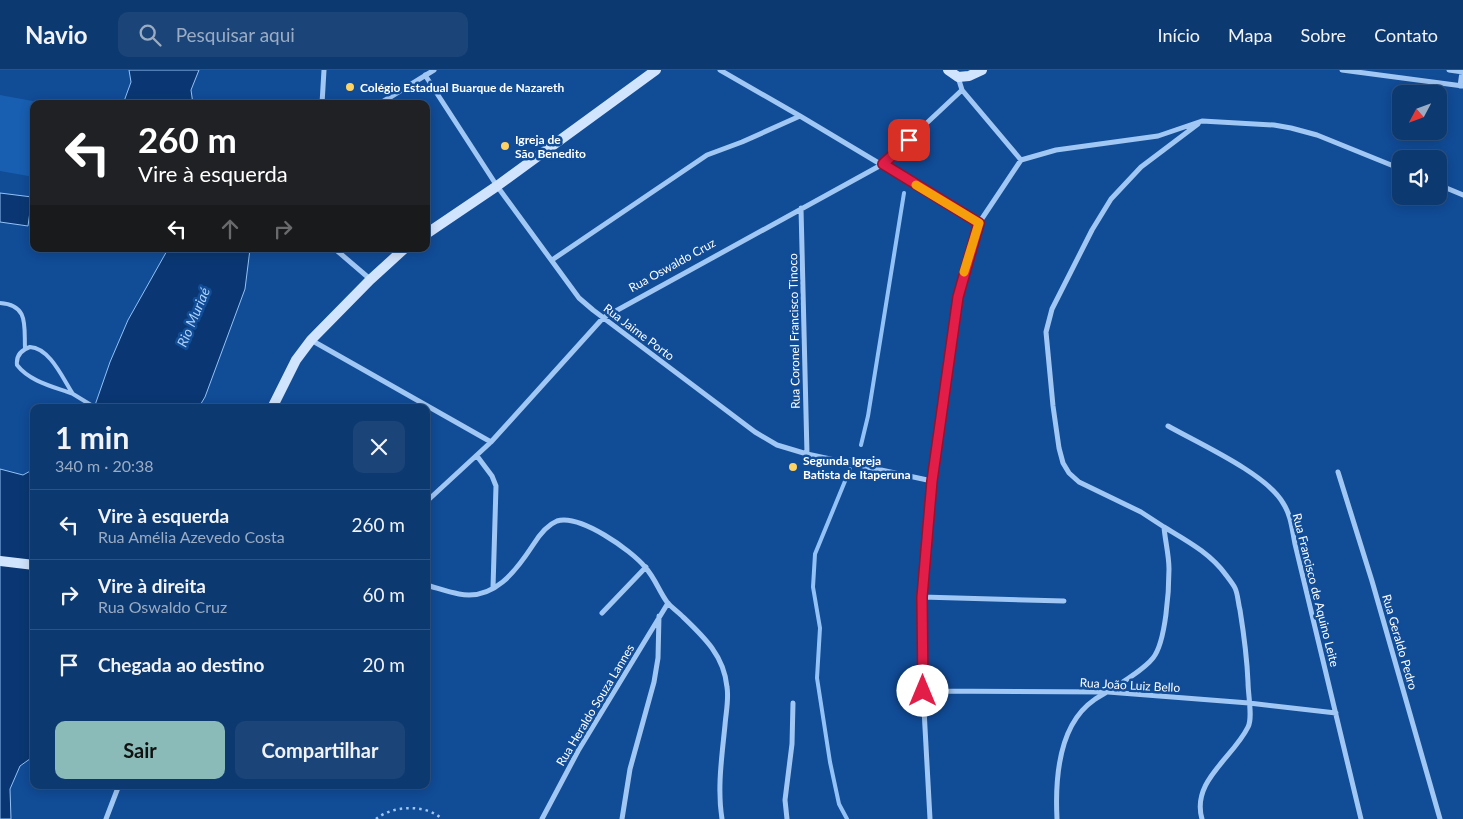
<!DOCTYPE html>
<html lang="pt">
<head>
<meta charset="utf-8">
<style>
	body { margin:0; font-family:Lato,sans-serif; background:#1b4479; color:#f1f3f6; height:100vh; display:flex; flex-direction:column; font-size:19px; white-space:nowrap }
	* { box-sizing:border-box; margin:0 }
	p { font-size:16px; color:#9aacc3 }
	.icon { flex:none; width:28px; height:28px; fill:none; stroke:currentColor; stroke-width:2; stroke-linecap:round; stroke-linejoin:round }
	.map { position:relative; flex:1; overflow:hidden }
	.side { position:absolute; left:30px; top:334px; width:400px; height:385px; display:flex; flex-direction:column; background:#0d3971; border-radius:10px; box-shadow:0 2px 12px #0003,0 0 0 1px #2d5384 }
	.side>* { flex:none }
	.banner { position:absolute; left:30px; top:30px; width:400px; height:152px; border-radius:10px; box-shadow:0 2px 12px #0003,0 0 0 1px #2d5384; background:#202124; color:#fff; overflow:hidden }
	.needle { width:32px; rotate:229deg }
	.buttons { position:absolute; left:1392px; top:15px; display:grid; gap:10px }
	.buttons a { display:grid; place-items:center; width:55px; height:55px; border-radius:10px; background:#0d3971; box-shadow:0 2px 12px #0003,0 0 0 1px #2d5384; font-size:25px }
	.pin { position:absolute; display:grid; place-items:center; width:42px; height:42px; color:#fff; margin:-21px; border-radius:10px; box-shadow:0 2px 8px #0006 }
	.me { position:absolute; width:55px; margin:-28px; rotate:0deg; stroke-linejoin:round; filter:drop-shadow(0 0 4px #0008) }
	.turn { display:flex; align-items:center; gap:18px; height:105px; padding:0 25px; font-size:22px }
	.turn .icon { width:65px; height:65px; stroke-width:2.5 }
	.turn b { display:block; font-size:35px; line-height:42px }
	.lanes { display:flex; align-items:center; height:48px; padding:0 25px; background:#0003; justify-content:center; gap:25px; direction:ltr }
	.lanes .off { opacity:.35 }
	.round { display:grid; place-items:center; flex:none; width:52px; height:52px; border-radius:10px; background:#1b4479 }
	.headline { display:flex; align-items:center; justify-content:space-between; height:85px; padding:0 25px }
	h1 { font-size:30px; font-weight:700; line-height:38px }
	.action { display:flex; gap:10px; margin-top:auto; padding:10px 25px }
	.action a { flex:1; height:58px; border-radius:10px; background:#8bbbb9; color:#111; font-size:20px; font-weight:700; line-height:58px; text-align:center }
	.action a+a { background:#1b4479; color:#f1f3f6 }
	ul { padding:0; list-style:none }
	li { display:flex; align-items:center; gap:15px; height:70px; padding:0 25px; border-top:1px solid #2d5384 }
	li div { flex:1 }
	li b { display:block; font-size:19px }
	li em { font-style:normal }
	header { display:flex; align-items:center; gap:30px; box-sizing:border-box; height:70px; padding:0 25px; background:#0d3971; border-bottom:1px solid #2d5384 }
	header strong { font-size:24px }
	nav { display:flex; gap:28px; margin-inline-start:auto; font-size:18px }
	.search { width:350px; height:45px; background:#1b4479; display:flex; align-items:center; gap:12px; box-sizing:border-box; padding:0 18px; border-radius:10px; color:#9aacc3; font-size:19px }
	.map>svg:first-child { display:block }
</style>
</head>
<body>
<header>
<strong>Navio</strong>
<div class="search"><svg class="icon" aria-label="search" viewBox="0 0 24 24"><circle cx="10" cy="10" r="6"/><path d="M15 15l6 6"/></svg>Pesquisar aqui</div>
<nav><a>Início</a><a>Mapa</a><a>Sobre</a><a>Contato</a></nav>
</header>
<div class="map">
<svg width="1463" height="749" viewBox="0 0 1463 749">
	<rect width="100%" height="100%" fill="#114c97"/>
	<path fill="#185eb1" d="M 0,25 L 49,34 L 34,34 L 34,107 L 0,101 Z"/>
	<path fill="#0a3773" stroke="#93c2f7" d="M 129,0 L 199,0 L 191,20 L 193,34 L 123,34 L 131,12 Z
		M 0,123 L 32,127 L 28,156 L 0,152 Z
		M 168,179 L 250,179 L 245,219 L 205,327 L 199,337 L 94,338 L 110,292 L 128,250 Z
		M 0,399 L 23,405 L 34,399 L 34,686 L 20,696 L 10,719 L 11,749 L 0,749 Z"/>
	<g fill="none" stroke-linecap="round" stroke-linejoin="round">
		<path stroke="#93c2f7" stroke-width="4" d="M 861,375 L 868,346 L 904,123
			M 847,749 L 839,734 L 830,692 L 817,608 L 820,558 L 813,517 L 815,484 L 850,399"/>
		<path stroke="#a1c7f4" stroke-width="2.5" stroke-dasharray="2.5 4" stroke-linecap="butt" d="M 376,749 C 393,735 426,734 442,749"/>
		<path stroke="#a1c7f4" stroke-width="4" d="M 0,233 C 29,235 24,256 25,278
			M 30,277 C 50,278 63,309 73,324 C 55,317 30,312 17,295 C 16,286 21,280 30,277 Z
			M 73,324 L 96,338"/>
		<path stroke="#a1c7f4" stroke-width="5" d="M 720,0 L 800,46 L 979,153
			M 1342,0 L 1463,16
			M 1449,0 L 1463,2
			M 425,5 L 497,116 L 579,228 L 593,240 L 755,362 L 777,375 L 807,384 L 932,411
			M 958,7 L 962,20 L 1021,90
			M 1460,16 L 1462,2
			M 322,34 L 324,0
			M 379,34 L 434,0
			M 1439,115 L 1463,125
			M 801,138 L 807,384
			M 335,179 L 370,209
			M 552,190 L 707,85 L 742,72 L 800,46
			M 311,270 L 491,372
			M 1168,356 C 1198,373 1267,404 1283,433 C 1291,445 1292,459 1295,474 L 1361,749
			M 477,386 L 492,406 L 496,416 L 493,518
			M 1338,402 L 1372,511 L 1440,749
			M 426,432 L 491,372 L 603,248 L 883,94 L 962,20
			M 1164,457 C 1187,471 1210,483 1226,505 C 1229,509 1233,514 1235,518 C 1238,524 1238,533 1240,540 C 1244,565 1247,588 1248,612 C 1248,625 1253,648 1248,657 C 1233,688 1191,711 1202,749
			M 426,515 C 437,518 448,522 459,524 C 494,531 516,501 533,475 C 538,467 547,455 557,451 C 580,444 631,480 645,497 C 655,508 659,521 667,532 C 671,537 677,541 681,545 C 703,566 724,585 727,617 C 729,629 726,642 725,655 C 722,686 717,718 722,749
			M 922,527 L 1064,531
			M 602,543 L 646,497
			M 923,621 L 1108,622 L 1249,633 L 1336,643
			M 106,749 L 119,715
			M 542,749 L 578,681 L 668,533
			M 622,749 L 630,699 L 654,612 L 658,588 L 659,546
			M 787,749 L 785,730 L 792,674 L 793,633
			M 930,749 L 923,621 L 922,527 L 932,411 L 958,227 L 979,153 L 1021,90 L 1056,80 L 1158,66 L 1202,51 L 1274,55 L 1291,58 L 1317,65 L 1401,99
			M 1057,749 C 1055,709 1058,655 1094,630 C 1110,620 1142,602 1153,588 C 1166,572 1169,519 1169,499 C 1169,485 1165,470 1164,457 L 1141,442 L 1079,412 L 1069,403 L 1063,393 L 1059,378 L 1053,336 L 1046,262 L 1052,239 L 1092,160 L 1111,129 L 1141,97 L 1198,54"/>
		<path stroke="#d1e4fd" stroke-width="10" d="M 948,0 L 958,7 L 969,6 L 982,0
			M 426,164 L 497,116 L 656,0
			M 272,338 L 296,290 L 311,270 L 370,210 L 404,179
			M 0,491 L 34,495"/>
	</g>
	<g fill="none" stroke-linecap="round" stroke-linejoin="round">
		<g stroke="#92132f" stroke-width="12">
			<path id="route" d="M 909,70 L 883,94 L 979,153 L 958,227 L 932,411 L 922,527 L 923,621"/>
		</g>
		<use href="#route" stroke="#e11d48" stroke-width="9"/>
		<path stroke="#f59e0b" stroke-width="9" d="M 916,115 L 979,153 L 964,202"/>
	</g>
	<g fill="#ffd264" stroke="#114c97" stroke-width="2">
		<circle cx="350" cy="17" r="5"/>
		<circle cx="505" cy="76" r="5"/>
		<circle cx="793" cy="397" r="5"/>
	</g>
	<g text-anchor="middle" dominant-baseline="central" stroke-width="5" stroke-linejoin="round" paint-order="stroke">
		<g font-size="12" font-weight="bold" fill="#fff" stroke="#114c97" text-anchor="start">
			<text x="360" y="17">Colégio Estadual Buarque de Nazareth</text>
			<text x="515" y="69">Igreja de<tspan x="515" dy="14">São Benedito</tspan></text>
			<text x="803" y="390">Segunda Igreja<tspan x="803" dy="14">Batista de Itaperuna</tspan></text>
		</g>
		<g font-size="12" fill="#fff" stroke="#114c97">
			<text transform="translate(672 195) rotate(-29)">Rua Oswaldo Cruz</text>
			<text transform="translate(794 261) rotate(-91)">Rua Coronel Francisco Tinoco</text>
			<text transform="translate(639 262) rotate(37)">Rua Jaime Porto</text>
			<text transform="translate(1316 520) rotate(76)">Rua Francisco de Aquino Leite</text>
			<text transform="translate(1400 572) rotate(74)">Rua Geraldo Pedro</text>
			<text transform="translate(1130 615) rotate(3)">Rua João Luiz Bello</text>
			<text transform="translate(595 635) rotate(-59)">Rua Heraldo Souza Lannes</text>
		</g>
		<g font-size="14" font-style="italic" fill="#add1fa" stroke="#114c97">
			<text transform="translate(193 247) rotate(-67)">Rio Muriaé</text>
		</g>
	</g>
</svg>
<div class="buttons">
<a><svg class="needle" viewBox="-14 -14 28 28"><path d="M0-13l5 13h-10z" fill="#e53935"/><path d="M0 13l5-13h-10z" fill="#9aacc3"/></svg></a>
<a><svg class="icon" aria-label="sound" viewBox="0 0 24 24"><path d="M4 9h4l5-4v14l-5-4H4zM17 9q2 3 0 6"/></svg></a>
</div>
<div class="pin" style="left:909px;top:70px;background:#d93025"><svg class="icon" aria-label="arrive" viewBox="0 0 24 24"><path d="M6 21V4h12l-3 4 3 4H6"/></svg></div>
<svg class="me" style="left:923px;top:621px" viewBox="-20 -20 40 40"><circle r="19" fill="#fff"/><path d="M0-13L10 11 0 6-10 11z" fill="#e11d48"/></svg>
<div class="banner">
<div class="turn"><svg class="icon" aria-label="left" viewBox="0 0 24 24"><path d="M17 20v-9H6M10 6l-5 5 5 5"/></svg><div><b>260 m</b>Vire à esquerda</div></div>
<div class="lanes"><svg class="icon" aria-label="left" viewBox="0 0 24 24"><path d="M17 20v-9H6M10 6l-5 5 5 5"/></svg><svg class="icon off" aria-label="ahead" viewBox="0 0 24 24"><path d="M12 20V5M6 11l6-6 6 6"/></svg><svg class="icon off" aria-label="right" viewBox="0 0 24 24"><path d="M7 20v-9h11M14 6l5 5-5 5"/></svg></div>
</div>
<section class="side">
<div class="headline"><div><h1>1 min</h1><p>340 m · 20:38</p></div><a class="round"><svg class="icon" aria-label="close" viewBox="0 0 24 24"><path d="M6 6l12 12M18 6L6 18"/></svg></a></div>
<ul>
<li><svg class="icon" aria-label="left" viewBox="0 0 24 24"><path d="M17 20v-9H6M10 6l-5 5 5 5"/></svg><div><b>Vire à esquerda</b><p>Rua Amélia Azevedo Costa</p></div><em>260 m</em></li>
<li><svg class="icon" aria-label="right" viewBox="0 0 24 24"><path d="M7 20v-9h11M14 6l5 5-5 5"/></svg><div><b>Vire à direita</b><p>Rua Oswaldo Cruz</p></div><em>60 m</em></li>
<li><svg class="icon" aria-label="arrive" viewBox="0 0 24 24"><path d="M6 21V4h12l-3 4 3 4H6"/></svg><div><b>Chegada ao destino</b></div><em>20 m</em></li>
</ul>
<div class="action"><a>Sair</a><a>Compartilhar</a></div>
</section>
</div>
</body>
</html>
